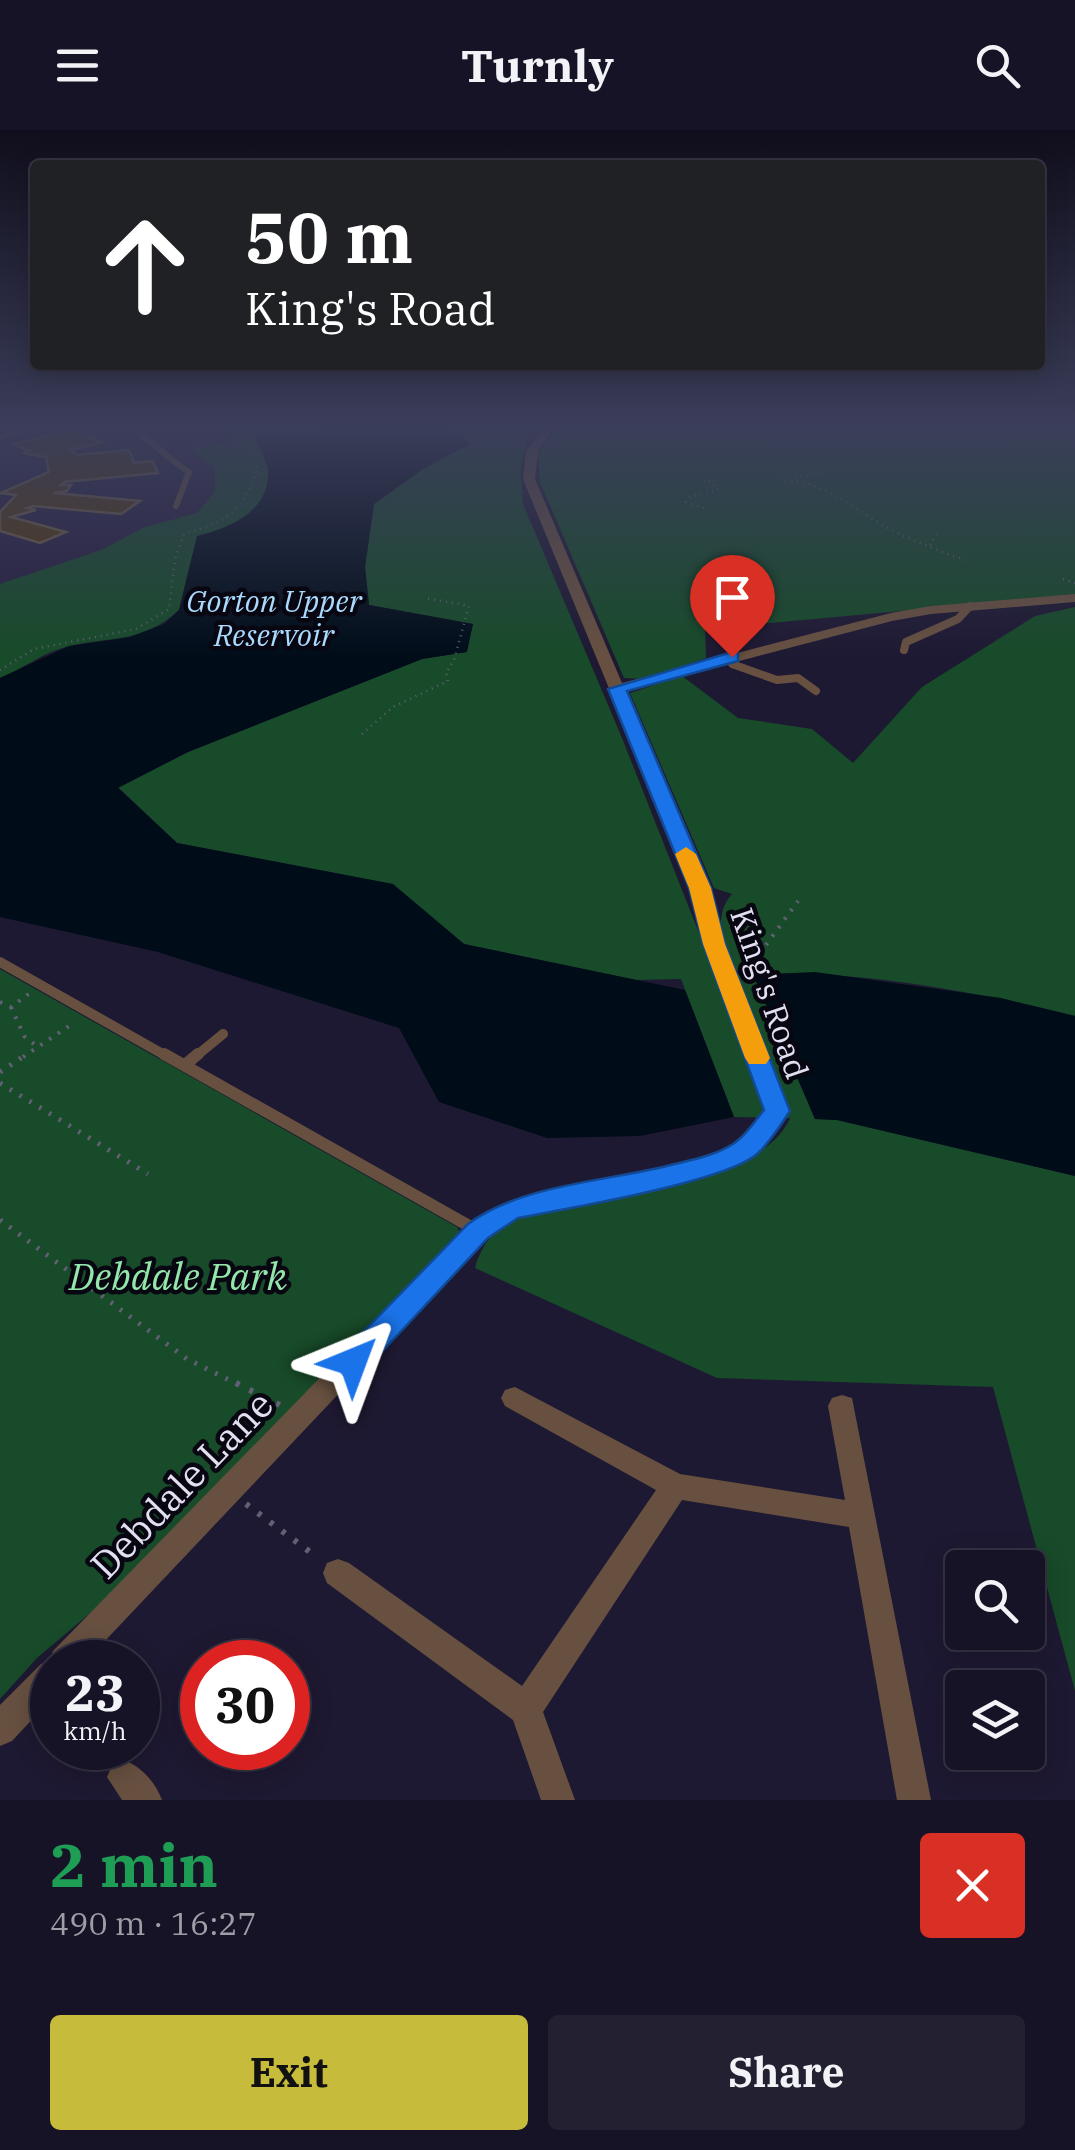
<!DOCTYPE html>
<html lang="en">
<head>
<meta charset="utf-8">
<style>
	body { margin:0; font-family:"IBM Plex Serif",serif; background:#232032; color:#f1f3f6; height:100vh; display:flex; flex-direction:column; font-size:38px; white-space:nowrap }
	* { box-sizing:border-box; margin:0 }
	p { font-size:32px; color:#9e9ea7 }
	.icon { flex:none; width:55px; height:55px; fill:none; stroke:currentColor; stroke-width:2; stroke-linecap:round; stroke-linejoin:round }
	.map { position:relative; height:1670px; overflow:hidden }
	.drawer { display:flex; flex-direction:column; background:#161326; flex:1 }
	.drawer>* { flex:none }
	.hud { position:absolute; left:30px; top:30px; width:1015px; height:210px; border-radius:10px; box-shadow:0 5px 25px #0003,0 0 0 2px #353243; background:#202124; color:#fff; overflow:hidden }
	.controls { position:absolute; left:945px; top:1420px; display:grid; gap:20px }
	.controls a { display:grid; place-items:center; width:100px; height:100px; border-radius:10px; background:#161326; box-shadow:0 5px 25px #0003,0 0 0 2px #353243; font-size:50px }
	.speed { position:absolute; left:30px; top:1510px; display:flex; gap:20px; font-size:50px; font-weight:700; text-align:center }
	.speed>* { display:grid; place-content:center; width:130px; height:130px; border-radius:50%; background:#161326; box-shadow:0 5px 25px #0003,0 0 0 2px #353243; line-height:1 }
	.speed small { font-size:25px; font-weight:400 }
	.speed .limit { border:15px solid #d22; background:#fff; color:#111 }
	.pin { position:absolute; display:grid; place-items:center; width:85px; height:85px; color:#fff; margin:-102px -42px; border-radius:50% 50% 50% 0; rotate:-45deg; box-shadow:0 0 10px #0007 }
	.pin .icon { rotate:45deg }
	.me { position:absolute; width:110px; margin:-55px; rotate:44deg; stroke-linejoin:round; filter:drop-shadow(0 0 8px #0008) }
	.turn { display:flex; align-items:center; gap:35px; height:210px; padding:0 50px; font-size:45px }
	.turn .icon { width:130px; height:130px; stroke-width:2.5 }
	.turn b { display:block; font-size:70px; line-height:85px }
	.round { display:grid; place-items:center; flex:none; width:105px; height:105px; border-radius:10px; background:#232032 }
	.summary { display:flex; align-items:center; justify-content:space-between; height:170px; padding:0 50px }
	h1 { font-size:60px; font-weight:800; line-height:75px; color:#1e9e55 }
	.action { display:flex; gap:20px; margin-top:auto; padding:20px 50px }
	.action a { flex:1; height:115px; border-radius:10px; background:#c7bb3c; color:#111; font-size:40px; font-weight:800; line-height:115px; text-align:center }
	.action a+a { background:#232032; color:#f1f3f6 }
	header { display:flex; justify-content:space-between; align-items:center; height:130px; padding:0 50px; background:#161326; font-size:45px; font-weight:800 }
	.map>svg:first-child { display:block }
</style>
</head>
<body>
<header><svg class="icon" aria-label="menu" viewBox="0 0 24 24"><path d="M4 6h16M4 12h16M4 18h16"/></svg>Turnly<svg class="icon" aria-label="search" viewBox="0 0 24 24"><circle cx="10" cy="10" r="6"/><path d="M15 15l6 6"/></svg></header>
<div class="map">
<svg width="1075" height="1670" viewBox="0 0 1075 1670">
	<rect width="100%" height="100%" fill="#1e1932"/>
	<path fill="#272040" d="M 0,296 L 255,296 L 233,375 L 0,530 Z"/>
	<path fill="#174b29" d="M 242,296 L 322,296 L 254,307 C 258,316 265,326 267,336 C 278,378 228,399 197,407 L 179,480 C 138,516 111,505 66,517 C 42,523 23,539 0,548 L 0,454 L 101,420 L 145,397 L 197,383 L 215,362 L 214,337 L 195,323 L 194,317 L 228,314 L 228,305 Z
		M 453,296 L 539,296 C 517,319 520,344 523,374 L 622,608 L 716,846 L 744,844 L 742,840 L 730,841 C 724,814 712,786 732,764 L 714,758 L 630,563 L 682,546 L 738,588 L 812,599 L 853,633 L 922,557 L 1035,486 L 1075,477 L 1075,886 C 971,861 861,840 754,844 L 815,989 L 837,990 L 1075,1046 L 1075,1561 L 993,1257 L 717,1248 L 475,1138 C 480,1118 495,1095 517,1087 C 584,1062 760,1060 790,988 L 734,987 L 681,849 L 635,850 L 464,814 L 392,754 L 177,713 L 118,657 L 188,622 L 422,529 L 466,522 L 473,494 L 369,475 L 365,437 L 374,374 L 423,339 L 470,314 Z
		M 559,296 L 1075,296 L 1075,465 L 705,499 L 706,528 L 643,549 L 624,548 L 540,352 L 538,324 Z
		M 0,839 L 457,1097 L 462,1106 L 108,1468 L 37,1528 L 0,1569 Z"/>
	<path fill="#000c18" d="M 322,296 L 453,296 L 470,314 L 423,339 L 374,374 L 365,437 L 369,475 L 473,494 L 467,522 L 422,529 L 188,622 L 118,658 L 177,713 L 393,754 L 464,814 L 685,860 L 734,987 L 640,1006 L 547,1008 L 439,972 L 399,898 L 158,822 L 0,787 L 0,548 L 69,516 L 130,507 L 164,494 L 179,480 L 197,406 C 229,398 270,382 268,341 C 267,328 256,316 255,303 Z
		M 815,842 L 1001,868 L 1075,886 L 1075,1046 L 837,990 L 815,989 L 753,845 Z"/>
	<path fill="#53390b" stroke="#715e42" stroke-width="2.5" d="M 71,300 L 96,306 L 91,308 L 102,312 L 71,320 L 77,325 L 129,320 L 134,333 L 153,331 L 158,343 L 64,352 L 61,355 L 71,355 L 67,361 L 54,363 L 140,371 L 121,384 L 33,376 L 27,378 L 36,380 L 11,387 L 66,402 L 40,413 L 0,401 L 0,382 L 16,365 L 1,363 L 49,342 L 46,327 L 23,323 L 29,321 L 13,314 Z"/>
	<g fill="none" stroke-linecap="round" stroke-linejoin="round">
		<path stroke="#635f75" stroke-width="2.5" stroke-dasharray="1 5" stroke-linecap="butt" d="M 1026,296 L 1043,297
			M 795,348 L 825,342
			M 779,350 C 824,349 854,380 892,400 C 915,412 940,421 965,430
			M 704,351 L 707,349 L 718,360 L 690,367 L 686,372 L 707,379
			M 930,415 L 938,402
			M 1063,449 L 1075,453
			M 0,540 L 34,519 L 136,499 L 169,479 L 175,429 L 184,404 C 230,390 240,384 258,339 L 244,303 L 257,297 L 311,296
			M 362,604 L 393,577 L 448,551 L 446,543 L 454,530 L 469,476 L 426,468"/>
		<path stroke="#635f75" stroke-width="4" stroke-dasharray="2.5 8" stroke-linecap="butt" d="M 766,815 L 798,771
			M 0,872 L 11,877 L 30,863
			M 11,877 L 24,906 L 38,917
			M 23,927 L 75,892"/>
		<path stroke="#635f75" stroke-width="5" stroke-dasharray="2.5 9" stroke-linecap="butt" d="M 0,942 L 27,924
			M 0,953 L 148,1044
			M 0,1090 L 187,1229 L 241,1256"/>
		<path stroke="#635f75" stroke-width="6" stroke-dasharray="4 11" stroke-linecap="butt" d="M 236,1253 L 280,1275
			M 246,1374 L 318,1428
			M 91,1618 L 106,1631"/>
		<path stroke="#675040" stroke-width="6" d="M 127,296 C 151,309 166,328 189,342 L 176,376
			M 0,307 L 33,296"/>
		<path stroke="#675040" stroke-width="8" d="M 904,520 L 906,512 L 958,489 L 970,476
			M 732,527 L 732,534 L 777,550 L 798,548 L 816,561"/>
		<path stroke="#675040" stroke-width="10" d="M 0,832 L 168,927
			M 195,927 L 223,904"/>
		<path stroke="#675040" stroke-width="12" d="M 164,924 L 478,1101
			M 186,934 L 198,924"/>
		<path fill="#675040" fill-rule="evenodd" d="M 546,296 L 556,296 L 538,321 L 535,349 L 622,553 L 891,483 L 931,476 L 1075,464 L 1075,472 L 931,484 L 892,491 L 625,561 L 709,758 L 724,814 L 788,981 L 754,1025 L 728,1038 L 632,1065 L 519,1088 L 487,1107 L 85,1532 L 52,1532 L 52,1568 L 12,1611 L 0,1616 L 0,1575 L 41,1534 L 49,1531 L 53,1521 L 469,1095 L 512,1071 L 632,1047 L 713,1026 L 738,1013 L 765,980 L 704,814 L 691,758 L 523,349 L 526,321 Z
			M 515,1257 L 680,1344 L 845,1370 L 828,1276 L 832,1268 L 842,1265 L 852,1268 L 931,1670 L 897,1670 L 849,1397 L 682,1370 L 543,1582 L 575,1670 L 541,1670 L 513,1590 L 327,1453 L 323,1443 L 327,1433 L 338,1429 L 349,1433 L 522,1556 L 656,1360 L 505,1276 L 501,1268 L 505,1260 Z
			M 124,1630 C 142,1637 155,1652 162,1670 L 122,1670 L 107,1647 L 112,1635 Z"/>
	</g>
	<linearGradient id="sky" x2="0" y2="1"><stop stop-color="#100e1c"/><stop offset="0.56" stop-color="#3b3e5a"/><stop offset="1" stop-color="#3b3e5a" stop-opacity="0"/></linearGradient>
	<rect width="1075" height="529" fill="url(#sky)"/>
	<path fill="#1a73e8" stroke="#114b97" stroke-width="2.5" d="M 732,522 L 738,523 L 738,531 L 627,561 L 711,758 L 725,814 L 790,981 C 781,995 769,1013 757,1024 C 725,1052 566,1079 518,1088 L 488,1108 L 364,1241 L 353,1245 L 342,1241 L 337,1232 L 342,1224 L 468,1094 C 521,1054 611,1051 675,1034 C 695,1029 716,1025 733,1014 C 745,1007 755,991 764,980 L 703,814 L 689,758 L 608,559 Z"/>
	<path fill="#f59e0b" d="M 686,717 L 696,724 L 711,758 L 725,814 L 770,928 L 766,934 L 749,934 L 745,928 L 703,814 L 689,758 L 675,724 Z"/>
	<g text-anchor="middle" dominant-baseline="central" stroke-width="9" stroke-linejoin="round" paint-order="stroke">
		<g font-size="30" font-style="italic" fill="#aadafd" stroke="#080611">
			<text x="274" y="470">Gorton Upper<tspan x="274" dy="34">Reservoir</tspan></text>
		</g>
		<g font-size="32" fill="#e2dff1" stroke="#080611">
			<text transform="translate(770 863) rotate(71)">King's Road</text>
		</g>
		<g font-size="38" font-style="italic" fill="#94e7aa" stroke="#080611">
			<text x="178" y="1145">Debdale Park</text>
		</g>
		<g font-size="38" fill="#e2dff1" stroke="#080611">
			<text transform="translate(181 1354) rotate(-46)">Debdale Lane</text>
		</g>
	</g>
</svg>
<div class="controls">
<a><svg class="icon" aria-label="search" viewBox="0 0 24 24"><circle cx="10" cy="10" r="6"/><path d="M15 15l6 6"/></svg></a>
<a><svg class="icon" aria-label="layers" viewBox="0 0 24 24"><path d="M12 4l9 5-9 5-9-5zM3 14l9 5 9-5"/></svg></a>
</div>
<div class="speed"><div>23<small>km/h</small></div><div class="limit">30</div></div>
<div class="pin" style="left:732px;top:527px;background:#d93025"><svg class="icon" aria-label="arrive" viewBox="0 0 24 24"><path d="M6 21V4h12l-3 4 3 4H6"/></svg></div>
<svg class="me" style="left:353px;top:1232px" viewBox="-20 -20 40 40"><path d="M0-17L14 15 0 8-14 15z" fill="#1a73e8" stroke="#fff" stroke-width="4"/></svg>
<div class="hud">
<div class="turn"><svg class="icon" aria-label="ahead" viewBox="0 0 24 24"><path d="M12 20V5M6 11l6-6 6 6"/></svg><div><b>50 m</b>King's Road</div></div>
</div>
</div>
<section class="drawer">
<div class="summary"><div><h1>2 min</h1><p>490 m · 16:27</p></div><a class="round" style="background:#d93025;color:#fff"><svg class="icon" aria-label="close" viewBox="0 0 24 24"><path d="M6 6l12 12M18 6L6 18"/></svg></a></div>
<div class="action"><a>Exit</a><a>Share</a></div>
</section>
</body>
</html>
